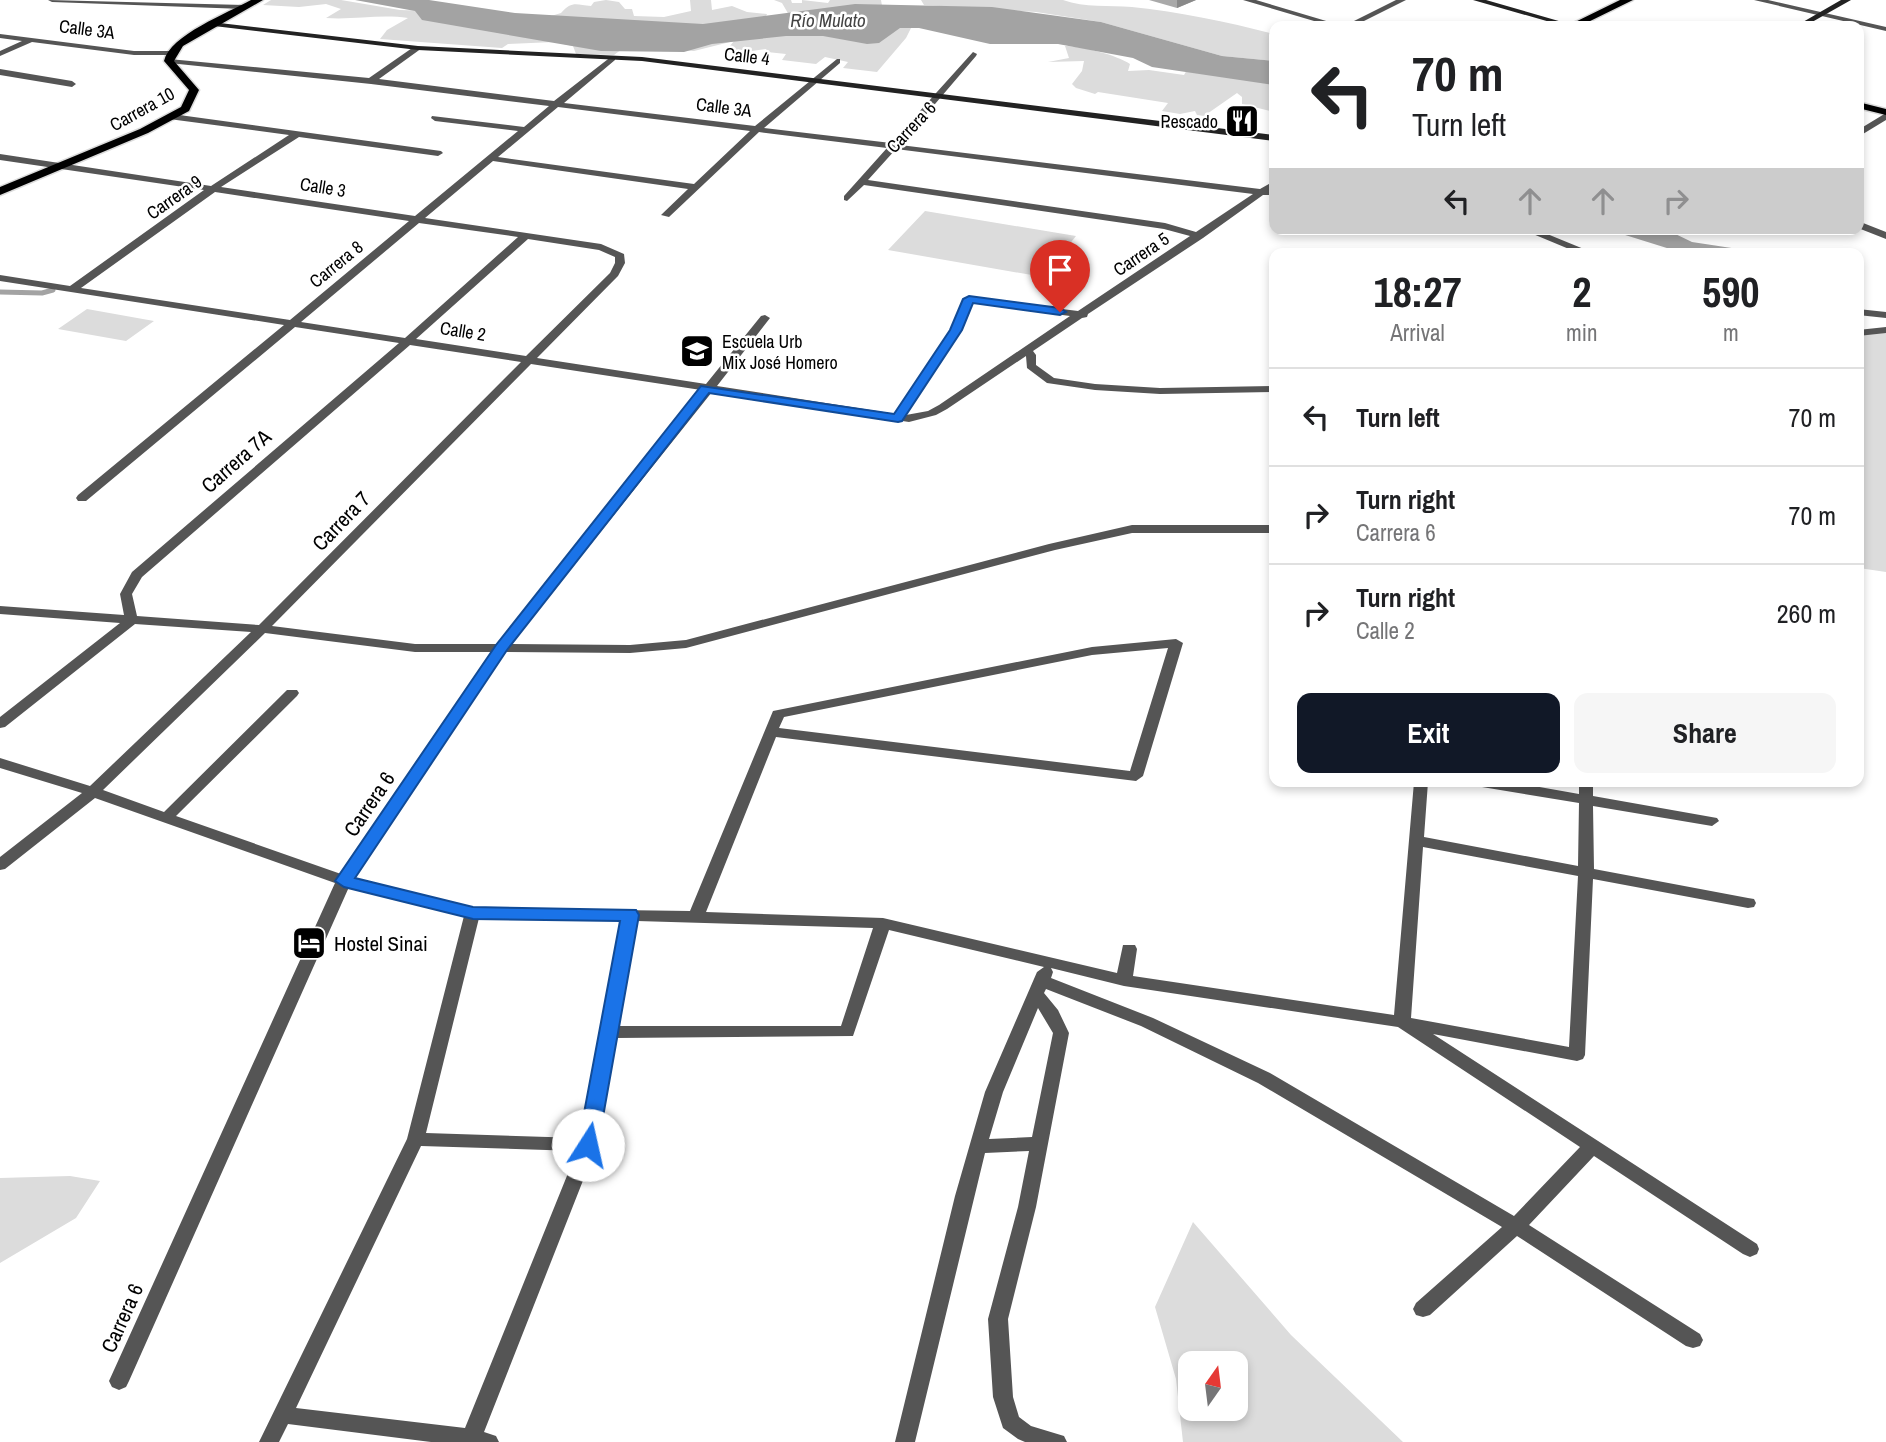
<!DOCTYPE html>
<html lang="en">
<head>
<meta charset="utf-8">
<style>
	body { margin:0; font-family:"Archivo Narrow",sans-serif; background:#f6f6f6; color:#202124; height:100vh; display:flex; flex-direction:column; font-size:26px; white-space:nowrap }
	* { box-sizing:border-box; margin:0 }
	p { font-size:23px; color:#757577 }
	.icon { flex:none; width:38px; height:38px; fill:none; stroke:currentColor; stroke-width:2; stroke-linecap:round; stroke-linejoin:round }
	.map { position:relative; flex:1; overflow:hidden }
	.sheet { position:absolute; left:1269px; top:248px; width:595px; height:539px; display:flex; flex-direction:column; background:#fff; border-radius:14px; box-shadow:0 4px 10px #0003 }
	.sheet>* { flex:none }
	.guide { position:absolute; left:1269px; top:21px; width:595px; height:214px; border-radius:14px; box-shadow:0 4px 10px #0003; background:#fff; color:#202124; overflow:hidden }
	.needle { width:46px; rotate:14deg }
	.controls { position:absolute; left:1178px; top:1351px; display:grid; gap:14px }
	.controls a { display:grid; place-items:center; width:70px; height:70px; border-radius:14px; background:#fff; box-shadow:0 4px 10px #0003; font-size:35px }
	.pin { position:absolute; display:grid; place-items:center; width:60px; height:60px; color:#fff; margin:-72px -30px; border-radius:50% 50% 50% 0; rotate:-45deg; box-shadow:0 0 7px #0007 }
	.pin .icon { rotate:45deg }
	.me { position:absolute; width:77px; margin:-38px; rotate:10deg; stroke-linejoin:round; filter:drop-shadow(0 0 5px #0008) }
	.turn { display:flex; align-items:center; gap:24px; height:147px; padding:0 28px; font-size:32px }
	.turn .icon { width:91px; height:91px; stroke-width:2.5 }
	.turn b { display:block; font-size:49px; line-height:60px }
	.lanes { display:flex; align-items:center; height:66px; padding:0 28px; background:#0003; justify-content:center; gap:35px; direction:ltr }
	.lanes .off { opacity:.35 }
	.eta { display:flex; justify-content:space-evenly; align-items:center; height:119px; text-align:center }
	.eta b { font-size:42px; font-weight:800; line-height:49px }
	.button { display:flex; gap:14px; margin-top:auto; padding:14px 28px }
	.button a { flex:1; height:80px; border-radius:14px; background:#111827; color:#fff; font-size:28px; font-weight:800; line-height:80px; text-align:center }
	.button a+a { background:#f6f6f6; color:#202124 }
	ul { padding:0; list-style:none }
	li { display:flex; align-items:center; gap:21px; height:98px; padding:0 28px; border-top:2px solid #e0e0e0 }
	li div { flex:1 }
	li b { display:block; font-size:26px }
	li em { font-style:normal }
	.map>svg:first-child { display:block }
</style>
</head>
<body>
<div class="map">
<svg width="1886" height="1442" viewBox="0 0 1886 1442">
	<rect width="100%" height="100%" fill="#fff"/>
	<path fill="#dcdcdc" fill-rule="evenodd" d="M 271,0 L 341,0 L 400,10 L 459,12 L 568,31 L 912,26 L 906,38 L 877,72 L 843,68 L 848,62 L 825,57 L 816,64 L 782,60 L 786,54 L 767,52 L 766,49 L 738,53 L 725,52 L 734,41 L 694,51 L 626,46 L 614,55 L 576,54 L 573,46 L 554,42 L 508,44 L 502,48 L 380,39 L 387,30 L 408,18 C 380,14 354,20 326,18 L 341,9 L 326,4 L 299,7 L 263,5 Z
		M 606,0 L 619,2 L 625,9 L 632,9 L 634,16 L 664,17 L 691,11 L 690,0 L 711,0 L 712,10 L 732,6 L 747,12 L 767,14 L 765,19 L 657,35 L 551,16 L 561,13 C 572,0 577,5 591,6 L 594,2 Z
		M 774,0 L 791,0 L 792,3 L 802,3 L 802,0 L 828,3 L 830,0 L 881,0 L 883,11 L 789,15 L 782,3 Z
		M 921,0 L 1063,0 C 1085,8 1109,5 1132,7 C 1180,12 1228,22 1274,34 L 1271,44 L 1274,45 L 1274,61 L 1222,56 L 1101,22 L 1036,12 L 924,5 Z
		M 1065,46 C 1081,46 1117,55 1130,64 L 1128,71 L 1149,70 L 1184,75 L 1188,68 L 1274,75 L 1274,112 L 1242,104 L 1242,97 L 1237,93 L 1204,116 L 1197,115 L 1195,111 L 1180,114 L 1162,111 L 1168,103 L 1098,92 L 1095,94 L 1076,88 L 1072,84 L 1082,71 L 1084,61 L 1048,62 L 1069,58 Z
		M 925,211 L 1076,236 L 1043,277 L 888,250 Z
		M 87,309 L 154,321 L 126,341 L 58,329 Z
		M 1886,330 L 1886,572 L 1859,568 L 1859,333 Z
		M 70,1176 L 100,1181 L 76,1218 L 0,1263 L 0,1178 Z
		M 1193,1222 L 1291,1335 L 1403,1442 L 1183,1442 L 1176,1379 L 1155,1307 ZM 1190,1363 L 1236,1363 L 1236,1409 L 1190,1409 Z"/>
	<path fill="#a3a3a3" d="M 355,0 L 429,0 L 515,13 L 703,24 L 855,4 L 992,7 L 1101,22 L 1222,56 L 1274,61 L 1274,85 L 1152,67 L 1133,58 L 1058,44 L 990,44 L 919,28 L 900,28 L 879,43 L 867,44 L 823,36 L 786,36 L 712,44 L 684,52 L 601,51 L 422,20 L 415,11 Z
		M 1606,229 L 1665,229 L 1692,242 L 1771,254 L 1686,254 Z"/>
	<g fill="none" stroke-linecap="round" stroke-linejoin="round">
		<path stroke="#a3a3a3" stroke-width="5" d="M 0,292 L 42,293 L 53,290"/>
		<g stroke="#dbdbdb" stroke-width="3">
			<path id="primary" d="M 251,0 L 263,0 L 183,46 L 174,61 L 199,90 L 189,111 L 148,133 L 0,195 L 0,187 L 140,129 L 181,107 L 189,90 L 164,61 C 170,35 228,13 251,0 Z
				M 1620,0 L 1633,0 L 1580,26 L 1567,26 Z
				M 1858,102 L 1886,109 L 1886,115 L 1858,108 Z"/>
		</g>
		<path fill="#555" fill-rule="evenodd" d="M 48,0 L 244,5 L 248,7 L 244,9 L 52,2 Z
			M 1243,0 L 1256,0 L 1343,26 L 1331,26 Z
			M 1396,0 L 1406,0 L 1354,26 L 1344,26 Z
			M 1754,0 L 1768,0 L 1886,27 L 1886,31 Z
			M 0,34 L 134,51 L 171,51 L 175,53 L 171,55 L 134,55 L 32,42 L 0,56 L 0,51 L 22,41 L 0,38 Z
			M 415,46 L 422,48 L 379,79 L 554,101 L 612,56 L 615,56 L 615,60 L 564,103 L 755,126 L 837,59 L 840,59 L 840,63 L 764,128 L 891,143 L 973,52 L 977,54 L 976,56 L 900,145 L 1260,189 L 1274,181 L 1274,188 L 1270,191 L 1269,195 L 1263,195 L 1203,238 L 1088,314 L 1087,317 L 1082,318 L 1033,351 L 1036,355 L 1036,365 L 1054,378 L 1095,384 L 1160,388 L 1274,386 L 1274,392 L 1160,394 L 1095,390 L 1047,383 L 1027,368 L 1026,356 L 947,409 L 936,415 L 909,422 L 712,392 L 511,644 L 630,645 L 686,640 L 1049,544 L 1132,525 L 1274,525 L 1274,533 L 1132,533 L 1055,550 L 686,648 L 630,653 L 505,652 L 354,878 L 473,908 L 690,911 L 773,711 L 1092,647 L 1176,639 L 1183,643 L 1143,776 L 1136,781 L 776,737 L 706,912 L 883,918 L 1117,973 L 1123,945 L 1135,945 L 1137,949 L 1133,976 L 1394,1015 L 1414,782 L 1428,782 L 1424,837 L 1578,866 L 1579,803 L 1482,787 L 1475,782 L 1511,782 L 1579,794 L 1579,782 L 1593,782 L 1593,796 L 1717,818 L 1719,821 L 1712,826 L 1593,806 L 1594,869 L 1748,898 L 1754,899 L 1756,903 L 1754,907 L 1748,908 L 1593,879 L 1585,1055 L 1583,1059 L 1577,1061 L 1433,1034 L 1757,1244 L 1759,1249 L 1757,1254 L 1750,1257 L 1743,1254 L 1594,1156 L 1529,1225 L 1700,1334 L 1703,1340 L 1700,1346 L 1693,1348 L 1686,1346 L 1517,1236 L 1430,1315 L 1423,1317 L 1416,1315 L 1413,1309 L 1416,1303 L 1502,1227 L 1258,1083 L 1141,1026 L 1046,989 L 1044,993 L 1058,1010 L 1069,1033 L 1036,1207 L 1008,1319 L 1013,1397 L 1019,1417 L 1031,1426 L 1064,1436 L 1067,1442 L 1025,1442 L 1018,1439 L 1003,1428 L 993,1397 L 988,1319 L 1018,1207 L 1029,1151 L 985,1153 L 915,1442 L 895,1442 L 955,1196 L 985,1092 L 1037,972 L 1044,967 L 889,930 L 853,1036 L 616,1038 L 597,1145 L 484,1432 L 496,1436 L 499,1442 L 431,1442 L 288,1424 L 279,1442 L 259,1442 L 407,1139 L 464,916 L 349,887 L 129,1381 L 126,1387 L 119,1390 L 112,1387 L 109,1381 L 335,883 L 95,798 L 5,869 L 0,870 L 0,857 L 82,793 L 0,768 L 0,758 L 90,786 L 251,632 L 135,624 L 5,727 L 0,728 L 0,717 L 120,623 L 0,614 L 0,606 L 124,615 L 120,594 L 132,572 L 399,343 L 295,327 L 86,501 L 78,501 L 76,498 L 78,495 L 284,325 L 0,281 L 0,275 L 70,286 L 204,190 L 0,160 L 0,154 L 211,186 L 289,135 L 169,119 L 169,115 L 172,114 L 441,151 L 443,153 L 438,156 L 299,137 L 221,187 L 415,216 L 518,131 L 435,121 L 431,118 L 432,116 L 524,127 L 549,106 L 371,84 L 169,63 L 165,61 L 169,59 L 369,78 ZM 558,107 L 750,131 L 694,184 L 498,157 ZM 759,132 L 887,148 L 844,196 L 844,200 L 847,201 L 864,185 L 1164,229 L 1190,236 L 1078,311 L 965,297 L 951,330 L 896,414 L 717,386 L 770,318 L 765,315 L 761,316 L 706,384 L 537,358 L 618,276 L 625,263 L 624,254 L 601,244 L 425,218 L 493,161 L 688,189 L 661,215 L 669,217 ZM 896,149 L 1253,194 L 1196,232 L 1165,223 L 868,180 ZM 215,192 L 409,221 L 290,320 L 81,288 ZM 419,223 L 518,237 L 405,338 L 301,322 ZM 528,239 L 599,250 L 615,257 L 615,263 L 610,273 L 526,356 L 416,339 ZM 973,303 L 1070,316 L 939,405 L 928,411 L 906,415 L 961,330 ZM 410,345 L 521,362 L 259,625 L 137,616 L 132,594 L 142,577 ZM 531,364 L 701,390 L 497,644 L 415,644 L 272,626 ZM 265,633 L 415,652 L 491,652 L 341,874 L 176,816 L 297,696 L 299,693 L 297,690 L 287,690 L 164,812 L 103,790 ZM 1168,648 L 1130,771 L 779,728 L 784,717 L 1092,655 ZM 1423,847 L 1578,876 L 1569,1047 L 1411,1018 ZM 479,918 L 621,920 L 580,1138 L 426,1133 ZM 637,921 L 873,928 L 841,1026 L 618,1026 ZM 1051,968 L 1124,986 L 1398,1027 L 1580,1147 L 1514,1216 L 1270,1073 L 1153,1018 L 1051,978 L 1053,972 ZM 1038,1008 L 1053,1033 L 1032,1137 L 989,1139 L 1003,1092 ZM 421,1146 L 577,1151 L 465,1428 L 296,1408 Z
			M 0,69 L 72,81 L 76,84 L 72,87 L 0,75 Z
			M 1886,113 L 1886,120 L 1858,137 L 1858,130 Z
			M 1858,221 L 1886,232 L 1886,239 L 1858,228 Z
			M 1521,229 L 1535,229 L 1596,254 L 1581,254 Z
			M 1858,309 L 1886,312 L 1886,318 L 1858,315 Z
			M 1886,327 L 1886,333 L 1858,336 L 1858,330 Z"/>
		<path fill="#222" fill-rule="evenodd" d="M 1473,0 L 1486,0 L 1576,26 L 1564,26 Z
			M 1841,0 L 1851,0 L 1805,26 L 1796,26 Z
			M 211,22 L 418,46 L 642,57 L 1274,135 L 1274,141 L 642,61 L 418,50 L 214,26 L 211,26 Z"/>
		<use href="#primary" fill="#000" fill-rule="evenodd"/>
	</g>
	<path fill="#a9a9a9" d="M 1149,0 L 1196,0 L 1177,8 Z"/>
	<path fill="#898989" d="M 1177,0 L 1196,0 L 1177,8 Z"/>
	<path fill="#1a73e8" stroke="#114b97" stroke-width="2" d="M 969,296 L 1060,308 L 1066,312 L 1060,315 L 973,303 L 962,330 L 902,421 L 898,422 L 709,393 L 507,650 L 355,878 L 473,907 L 636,910 L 639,915 L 598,1145 L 595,1151 L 588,1153 L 581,1151 L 578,1145 L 620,921 L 473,919 L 344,887 L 335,881 L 496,645 L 701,386 L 894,414 L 950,330 L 963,299 Z"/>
	<defs>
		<g id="restaurant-square" transform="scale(1.75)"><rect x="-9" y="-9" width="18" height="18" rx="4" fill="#000" stroke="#fff"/><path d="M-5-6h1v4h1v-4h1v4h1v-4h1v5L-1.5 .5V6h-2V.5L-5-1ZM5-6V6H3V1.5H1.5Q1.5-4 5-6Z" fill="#fff"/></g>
		<g id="school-square" transform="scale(1.75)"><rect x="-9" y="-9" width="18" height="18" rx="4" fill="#000" stroke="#fff"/><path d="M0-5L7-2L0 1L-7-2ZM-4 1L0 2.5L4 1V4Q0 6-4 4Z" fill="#fff"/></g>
		<g id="hotel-square" transform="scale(1.75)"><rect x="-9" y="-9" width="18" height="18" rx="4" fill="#000" stroke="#fff"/><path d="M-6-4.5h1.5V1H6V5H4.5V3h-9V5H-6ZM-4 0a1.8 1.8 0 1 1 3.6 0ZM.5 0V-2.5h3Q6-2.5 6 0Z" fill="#fff"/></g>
	</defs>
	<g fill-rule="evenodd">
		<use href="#restaurant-square" x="1242" y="121"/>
		<use href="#school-square" x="697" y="351"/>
		<use href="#hotel-square" x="309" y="943"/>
	</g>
	<g text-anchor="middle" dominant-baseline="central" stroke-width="5" stroke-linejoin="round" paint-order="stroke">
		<g font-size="18" fill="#000" stroke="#fff">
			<text transform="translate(87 29) rotate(7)">Calle 3A</text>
			<text transform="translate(747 56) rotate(7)">Calle 4</text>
			<text transform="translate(724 107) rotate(7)">Calle 3A</text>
			<text transform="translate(142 109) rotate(-29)">Carrera 10</text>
			<text transform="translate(911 127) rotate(-47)">Carrera 6</text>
			<text transform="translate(323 187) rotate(9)">Calle 3</text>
			<text transform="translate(174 197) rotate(-35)">Carrera 9</text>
			<text transform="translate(1141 254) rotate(-34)">Carrera 5</text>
			<text transform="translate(336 264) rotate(-39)">Carrera 8</text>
			<text transform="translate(463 331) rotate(9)">Calle 2</text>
		</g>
		<g font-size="18" fill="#000" stroke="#fff" text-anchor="end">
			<text x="1218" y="121">Pescado</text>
			<text x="722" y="341" text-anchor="start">Escuela Urb<tspan x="722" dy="21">Mix José Homero</tspan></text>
		</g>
		<g font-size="19" font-style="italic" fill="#444" stroke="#fff">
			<text x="828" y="20">Río Mulato</text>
		</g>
		<g font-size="21" fill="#000" stroke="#fff">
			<text transform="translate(236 461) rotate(-41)">Carrera 7A</text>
			<text transform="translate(341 521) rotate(-46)">Carrera 7</text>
			<text transform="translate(369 804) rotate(-56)">Carrera 6</text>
			<text transform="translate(122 1318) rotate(-66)">Carrera 6</text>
		</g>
		<g font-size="21" fill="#000" stroke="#fff" text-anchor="start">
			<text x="334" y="943">Hostel Sinai</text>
		</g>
	</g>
</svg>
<div class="controls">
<a><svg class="needle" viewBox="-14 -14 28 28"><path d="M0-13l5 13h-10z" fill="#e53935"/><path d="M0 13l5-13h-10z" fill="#757577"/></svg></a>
</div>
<div class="pin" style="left:1060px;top:312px;background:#d93025"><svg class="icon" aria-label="arrive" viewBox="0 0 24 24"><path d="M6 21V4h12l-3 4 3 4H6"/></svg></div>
<svg class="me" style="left:588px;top:1145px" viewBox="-20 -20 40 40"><circle r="19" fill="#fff"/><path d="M0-13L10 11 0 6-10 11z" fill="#1a73e8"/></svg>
<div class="guide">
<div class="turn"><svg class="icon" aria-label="left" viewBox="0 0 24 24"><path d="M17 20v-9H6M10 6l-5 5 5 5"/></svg><div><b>70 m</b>Turn left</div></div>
<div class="lanes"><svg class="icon" aria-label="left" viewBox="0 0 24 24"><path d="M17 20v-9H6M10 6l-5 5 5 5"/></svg><svg class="icon off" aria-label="ahead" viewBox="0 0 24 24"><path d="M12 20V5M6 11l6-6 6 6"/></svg><svg class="icon off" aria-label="ahead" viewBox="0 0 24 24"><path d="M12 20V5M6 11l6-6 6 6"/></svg><svg class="icon off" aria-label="right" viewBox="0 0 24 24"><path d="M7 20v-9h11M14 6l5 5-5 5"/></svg></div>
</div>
<section class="sheet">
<div class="eta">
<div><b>18:27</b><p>Arrival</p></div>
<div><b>2</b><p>min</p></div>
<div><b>590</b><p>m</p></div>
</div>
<ul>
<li><svg class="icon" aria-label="left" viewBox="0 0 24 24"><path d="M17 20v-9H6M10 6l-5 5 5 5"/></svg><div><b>Turn left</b></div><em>70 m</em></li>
<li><svg class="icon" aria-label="right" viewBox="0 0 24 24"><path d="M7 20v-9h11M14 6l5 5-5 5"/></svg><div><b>Turn right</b><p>Carrera 6</p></div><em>70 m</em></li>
<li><svg class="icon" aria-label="right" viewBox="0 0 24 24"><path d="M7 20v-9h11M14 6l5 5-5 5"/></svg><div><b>Turn right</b><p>Calle 2</p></div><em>260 m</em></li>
</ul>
<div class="button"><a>Exit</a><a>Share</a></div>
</section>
</div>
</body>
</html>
